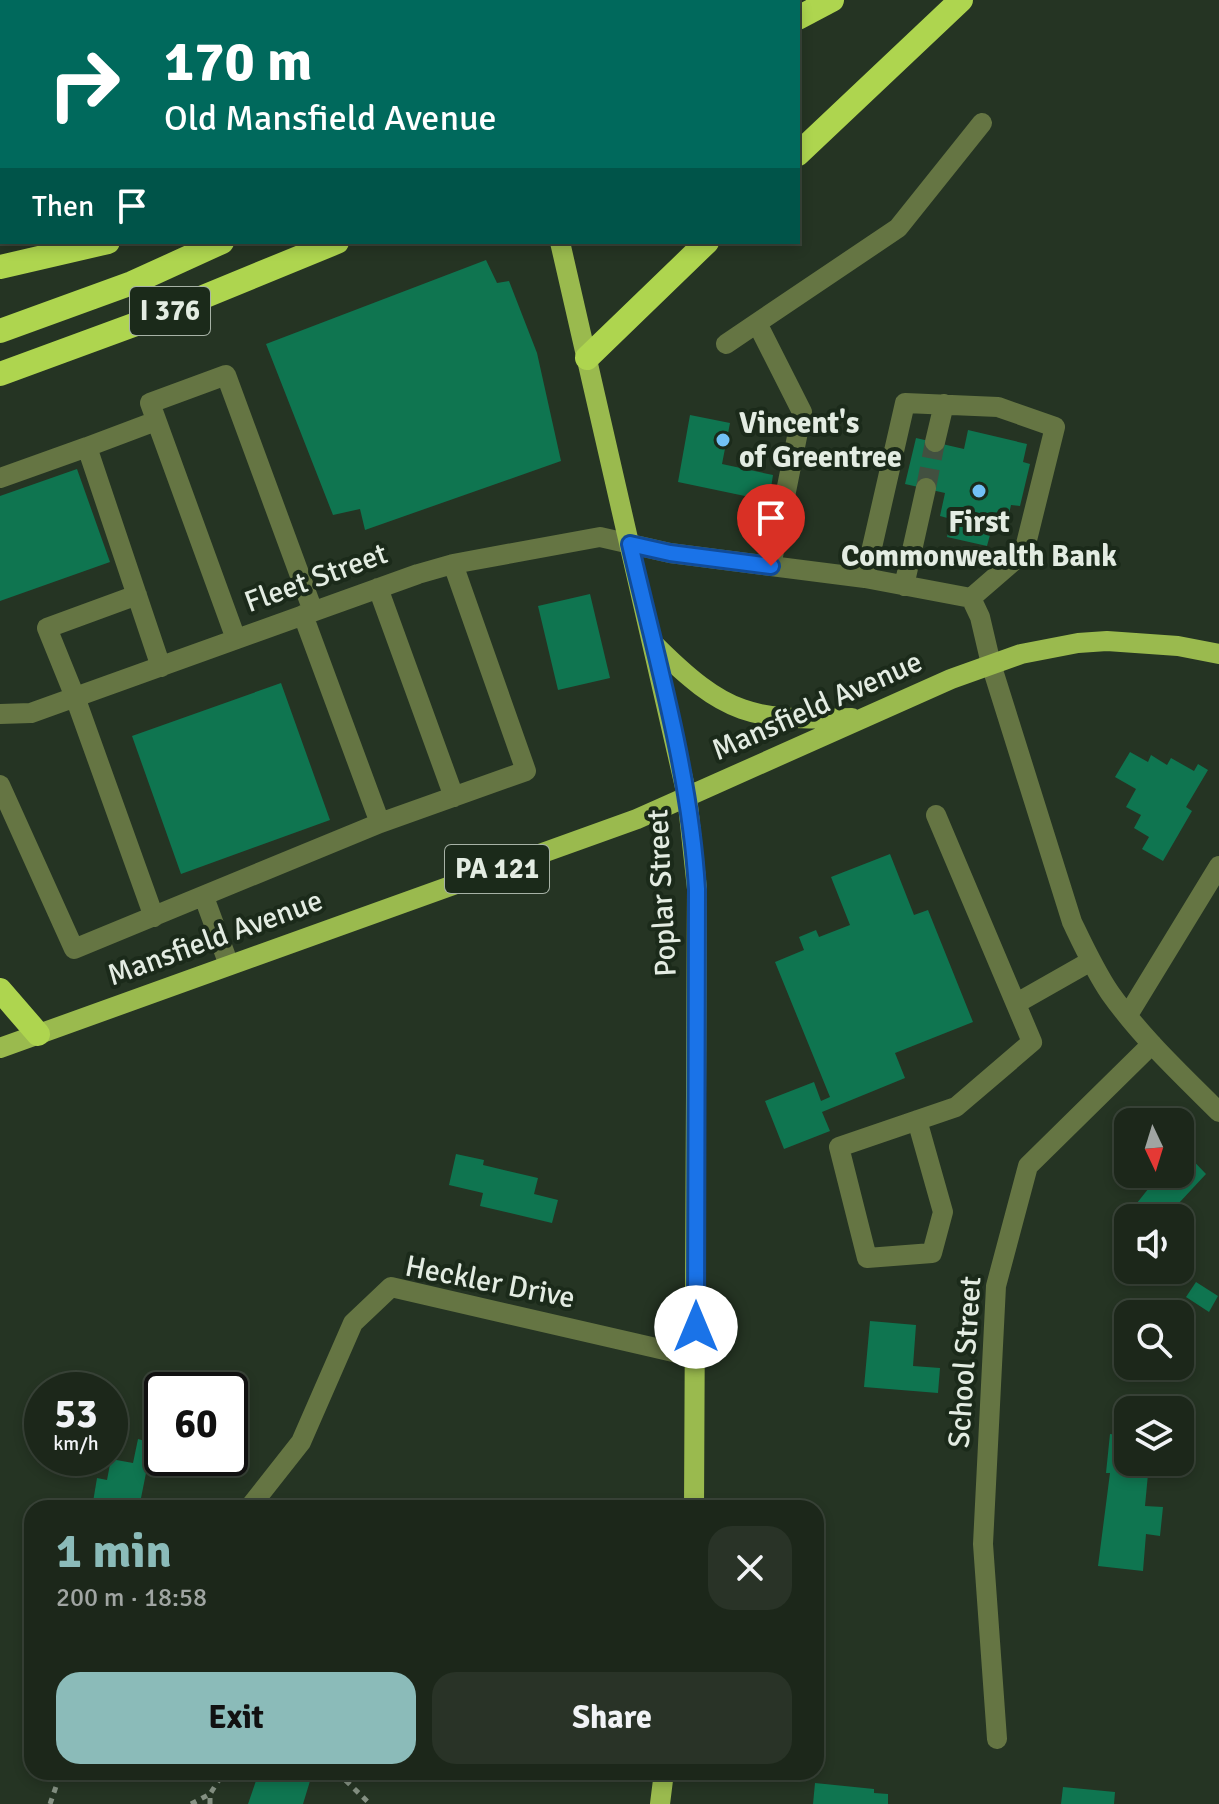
<!DOCTYPE html>
<html lang="en">
<head>
<meta charset="utf-8">
<style>
	body { margin:0; font-family:Signika,sans-serif; background:#293327; color:#f1f3f6; height:100vh; display:flex; flex-direction:column; font-size:30px; white-space:nowrap }
	* { box-sizing:border-box; margin:0 }
	p { font-size:26px; color:#a0a5a2 }
	.icon { flex:none; width:44px; height:44px; fill:none; stroke:currentColor; stroke-width:2; stroke-linecap:round; stroke-linejoin:round }
	.map { position:relative; flex:1; overflow:hidden }
	.details { position:absolute; left:24px; top:1500px; width:800px; height:280px; display:flex; flex-direction:column; background:#1c271a; border-radius:24px; box-shadow:0 4px 12px #0003,0 0 0 2px #3a4439 }
	.details>* { flex:none }
	.top-card { position:absolute; left:0px; top:0px; width:800px; height:244px; box-shadow:0 4px 12px #0003,0 0 0 2px #3a4439; background:#00695c; color:#fff; overflow:hidden }
	.needle { width:52px; rotate:176deg }
	.tools { position:absolute; left:1114px; top:1108px; display:grid; gap:16px }
	.tools a { display:grid; place-items:center; width:80px; height:80px; border-radius:16px; background:#1c271a; box-shadow:0 4px 12px #0003,0 0 0 2px #3a4439; font-size:40px }
	.speed { position:absolute; left:24px; top:1372px; display:flex; gap:16px; font-size:40px; font-weight:700; text-align:center }
	.speed>* { display:grid; place-content:center; width:104px; height:104px; border-radius:50%; background:#1c271a; box-shadow:0 4px 12px #0003,0 0 0 2px #3a4439; line-height:1 }
	.speed small { font-size:20px; font-weight:400 }
	.speed .limit { border:4px solid #111; border-radius:12px; background:#fff; color:#111 }
	.pin { position:absolute; display:grid; place-items:center; width:68px; height:68px; color:#fff; margin:-82px -34px; border-radius:50% 50% 50% 0; rotate:-45deg; box-shadow:0 0 8px #0007 }
	.pin .icon { rotate:45deg }
	.me { position:absolute; width:88px; margin:-44px; rotate:0deg; stroke-linejoin:round; filter:drop-shadow(0 0 6px #0008) }
	.turn { display:flex; align-items:center; gap:28px; height:168px; padding:0 32px; font-size:36px }
	.turn .icon { width:104px; height:104px; stroke-width:2.5 }
	.turn b { display:block; font-size:56px; line-height:68px }
	.then { display:flex; align-items:center; height:76px; padding:0 32px; background:#0003; gap:16px; font-size:30px }
	.round { display:grid; place-items:center; flex:none; width:84px; height:84px; border-radius:24px; background:#293327 }
	.head { display:flex; align-items:center; justify-content:space-between; height:136px; padding:0 32px }
	h1 { font-size:48px; font-weight:700; line-height:60px; color:#8bbbb9 }
	.primary-button { display:flex; gap:16px; margin-top:auto; padding:16px 32px }
	.primary-button a { flex:1; height:92px; border-radius:24px; background:#8bbbb9; color:#111; font-size:32px; font-weight:700; line-height:92px; text-align:center }
	.primary-button a+a { background:#293327; color:#f1f3f6 }
	.map>svg:first-child { display:block }
</style>
</head>
<body>
<div class="map">
<svg width="1219" height="1804" viewBox="0 0 1219 1804">
	<rect width="100%" height="100%" fill="#253423"/>
	<path fill="#0f7550" d="M 486,260 L 497,283 L 509,281 L 537,353 L 561,461 L 365,530 L 360,509 L 333,515 L 266,344 Z
		M 690,415 L 730,423 L 722,464 L 773,475 L 769,501 L 678,482 Z
		M 968,430 L 1027,444 L 1023,462 L 1030,464 L 1020,506 L 1011,505 L 1006,527 L 993,524 L 987,546 L 947,537 L 951,519 L 940,516 L 945,493 L 905,484 L 916,438 L 964,449 Z
		M 77,469 L 110,562 L 0,601 L 0,496 Z
		M 590,594 L 610,678 L 558,690 L 538,606 Z
		M 281,683 L 330,820 L 181,874 L 132,736 Z
		M 1130,752 L 1148,762 L 1151,755 L 1167,765 L 1171,758 L 1194,771 L 1198,764 L 1208,770 L 1186,807 L 1192,811 L 1163,861 L 1142,849 L 1149,837 L 1134,828 L 1141,815 L 1126,807 L 1136,789 L 1115,777 Z
		M 890,854 L 914,915 L 928,910 L 973,1022 L 895,1053 L 905,1078 L 822,1112 L 830,1131 L 784,1149 L 765,1101 L 814,1082 L 821,1101 L 830,1097 L 775,962 L 804,950 L 799,937 L 816,930 L 819,937 L 850,925 L 831,877 Z
		M 1182,1149 L 1206,1174 L 1165,1218 L 1143,1218 L 1133,1208 L 1160,1174 L 1180,1174 L 1180,1151 Z
		M 456,1154 L 484,1160 L 483,1165 L 538,1178 L 534,1194 L 558,1200 L 552,1223 L 480,1206 L 483,1193 L 449,1185 Z
		M 1196,1282 L 1218,1296 L 1209,1312 L 1186,1297 Z
		M 870,1321 L 916,1325 L 913,1366 L 940,1368 L 938,1393 L 864,1387 Z
		M 1110,1434 L 1128,1436 L 1128,1462 L 1152,1462 L 1151,1474 L 1148,1474 L 1145,1506 L 1163,1507 L 1160,1536 L 1146,1534 L 1143,1571 L 1098,1566 L 1110,1473 L 1106,1473 Z
		M 138,1439 L 152,1443 L 139,1508 L 92,1508 L 97,1478 L 107,1480 L 111,1459 L 133,1463 Z
		M 259,1772 L 282,1772 L 310,1781 L 303,1804 L 248,1804 Z
		M 815,1783 L 874,1789 L 874,1793 L 888,1794 L 888,1804 L 813,1804 Z
		M 1063,1787 L 1115,1792 L 1114,1804 L 1061,1804 Z"/>
	<g fill="none" stroke-linecap="round" stroke-linejoin="round">
		<path stroke="#425040" stroke-width="20" stroke-dasharray="20 10" stroke-linecap="butt" d="M 926,488 L 935,442"/>
		<path stroke="#849082" stroke-width="5" stroke-dasharray="6 6" stroke-linecap="butt" d="M 337,1772 L 370,1804
			M 50,1804 L 61,1772
			M 191,1804 L 210,1794
			M 210,1804 L 210,1794 L 224,1772"/>
		<path stroke="#657543" stroke-width="20" d="M 27,0 L 28,2
			M 140,0 L 140,2
			M 757,323 L 898,228 L 982,123
			M 726,344 L 757,323 L 802,412 L 771,566
			M 156,421 L 87,447 L 161,667
			M 935,442 L 944,404
			M 0,478 L 87,447
			M 865,578 L 905,403 L 998,407 L 1055,427 L 1024,552 L 971,598
			M 904,586 L 926,488
			M 378,588 L 454,797
			M 137,595 L 47,628 L 75,697 L 154,917
			M 971,598 L 980,617 L 991,664 L 1072,922 C 1084,947 1095,971 1110,993 C 1141,1037 1181,1074 1219,1112
			M 303,615 L 380,823
			M 236,639 L 150,403 L 226,375 L 313,611
			M 0,714 L 31,713 L 418,574 L 453,564 L 600,537 L 670,553 L 865,578 L 971,598
			M 0,785 L 74,949 L 380,823 L 526,771 L 453,564
			M 204,897 L 229,965
			M 1017,1003 L 1091,961
			M 1128,1015 L 1219,866
			M 917,1120 L 943,1212 L 932,1253 L 867,1258 L 839,1147 L 956,1107 L 1032,1042 L 936,815
			M 249,1508 L 301,1442 L 353,1323 L 391,1287 L 695,1357
			M 997,1739 L 983,1544 L 996,1286 L 1028,1166 L 1152,1044"/>
		<path stroke="#9aba4e" stroke-width="20" d="M 505,0 L 505,2
			M 560,242 L 687,796 L 697,889 L 694,1508
			M 653,643 C 726,716 751,721 852,718
			M 0,1048 L 637,819 L 951,679 L 1021,654 L 1078,643 L 1107,641 L 1178,646 L 1219,654
			M 660,1804 L 664,1772"/>
		<path stroke="#aed54f" stroke-width="24" d="M 729,2 L 732,0
			M 798,18 L 832,0
			M 798,154 L 961,0
			M 0,267 L 108,242
			M 0,331 L 132,283 L 222,242
			M 587,358 L 707,242
			M 0,374 L 147,320 L 337,242
			M 0,990 L 38,1034"/>
	</g>
	<g fill="none" stroke-linecap="round" stroke-linejoin="round">
		<g stroke="#114b97" stroke-width="20">
			<path id="route" d="M 696,1327 L 697,889 C 690,772 656,657 630,544 L 670,553 L 771,566"/>
		</g>
		<use href="#route" stroke="#1a73e8" stroke-width="14"/>
	</g>
	<g fill="#72c1f5" stroke="#1b2a1a" stroke-width="3">
		<circle cx="723" cy="440" r="8"/>
		<circle cx="979" cy="491" r="8"/>
	</g>
	<g text-anchor="middle" dominant-baseline="central" stroke-width="8" stroke-linejoin="round" paint-order="stroke">
		<g fill="#1b2a1a" stroke="#a7b2a6" stroke-width="2">
			<rect x="130" y="287" width="80" height="48" rx="6"/>
			<rect x="445" y="845" width="104" height="48" rx="6"/>
		</g>
		<g font-size="28" font-weight="bold" fill="#e3ece2">
			<text x="170" y="311">I 376</text>
			<text x="497" y="869">PA 121</text>
		</g>
		<g font-size="30" font-weight="bold" fill="#e3ece2" stroke="#1b2a1a" text-anchor="start">
			<text x="739" y="423">Vincent's<tspan x="739" dy="34">of Greentree</tspan></text>
			<text x="979" y="522" text-anchor="middle">First<tspan x="979" dy="34">Commonwealth Bank</tspan></text>
		</g>
		<g font-size="30" fill="#e3ece2" stroke="#1b2a1a">
			<text transform="translate(316 578) rotate(-20)">Fleet Street</text>
			<text transform="translate(817 706) rotate(-24)">Mansfield Avenue</text>
			<text transform="translate(662 893) rotate(-93)">Poplar Street</text>
			<text transform="translate(215 938) rotate(-20)">Mansfield Avenue</text>
			<text transform="translate(490 1282) rotate(11)">Heckler Drive</text>
			<text transform="translate(965 1362) rotate(-86)">School Street</text>
		</g>
	</g>
</svg>
<div class="tools">
<a><svg class="needle" viewBox="-14 -14 28 28"><path d="M0-13l5 13h-10z" fill="#e53935"/><path d="M0 13l5-13h-10z" fill="#a0a5a2"/></svg></a>
<a><svg class="icon" aria-label="sound" viewBox="0 0 24 24"><path d="M4 9h4l5-4v14l-5-4H4zM17 9q2 3 0 6"/></svg></a>
<a><svg class="icon" aria-label="search" viewBox="0 0 24 24"><circle cx="10" cy="10" r="6"/><path d="M15 15l6 6"/></svg></a>
<a><svg class="icon" aria-label="layers" viewBox="0 0 24 24"><path d="M12 4l9 5-9 5-9-5zM3 14l9 5 9-5"/></svg></a>
</div>
<div class="speed"><div>53<small>km/h</small></div><div class="limit">60</div></div>
<div class="pin" style="left:771px;top:566px;background:#d93025"><svg class="icon" aria-label="arrive" viewBox="0 0 24 24"><path d="M6 21V4h12l-3 4 3 4H6"/></svg></div>
<svg class="me" style="left:696px;top:1327px" viewBox="-20 -20 40 40"><circle r="19" fill="#fff"/><path d="M0-13L10 11 0 6-10 11z" fill="#1a73e8"/></svg>
<div class="top-card">
<div class="turn"><svg class="icon" aria-label="right" viewBox="0 0 24 24"><path d="M7 20v-9h11M14 6l5 5-5 5"/></svg><div><b>170 m</b>Old Mansfield Avenue</div></div>
<div class="then">Then<svg class="icon" aria-label="arrive" viewBox="0 0 24 24"><path d="M6 21V4h12l-3 4 3 4H6"/></svg></div>
</div>
<section class="details">
<div class="head"><div><h1>1 min</h1><p>200 m · 18:58</p></div><a class="round"><svg class="icon" aria-label="close" viewBox="0 0 24 24"><path d="M6 6l12 12M18 6L6 18"/></svg></a></div>
<div class="primary-button"><a>Exit</a><a>Share</a></div>
</section>
</div>
</body>
</html>
